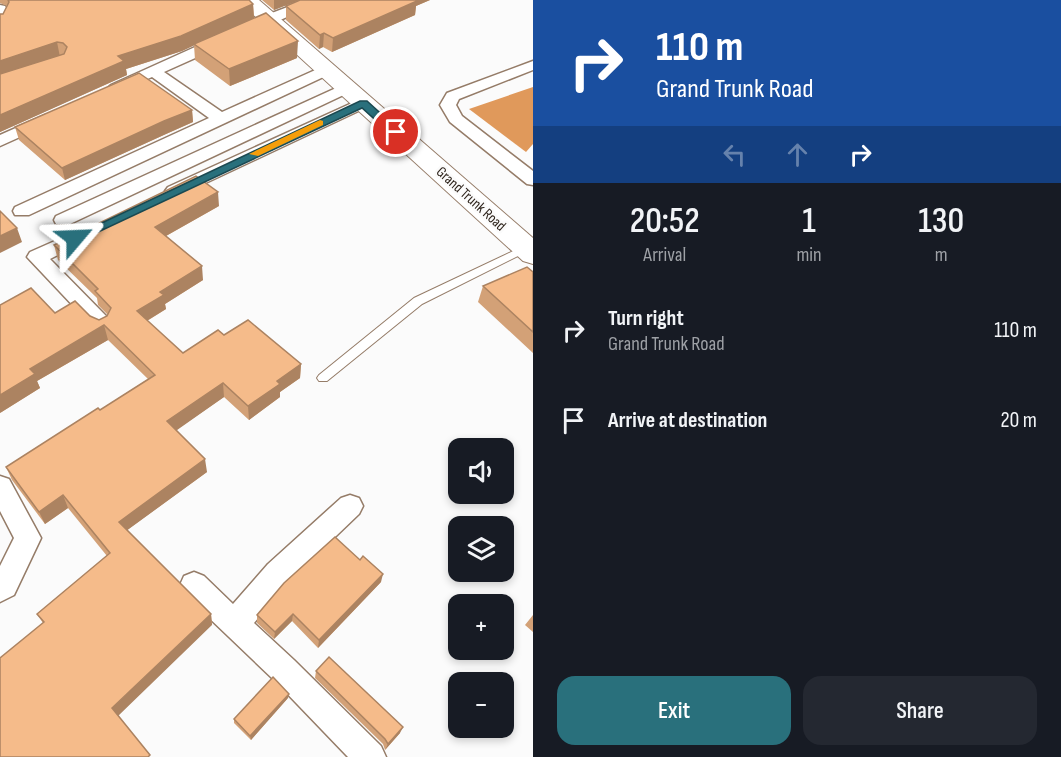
<!DOCTYPE html>
<html lang="en">
<head>
<meta charset="utf-8">
<style>
	body { margin:0; font-family:"Sofia Sans Condensed",sans-serif; background:#242831; color:#f1f3f6; height:100vh; display:flex; flex-direction:column; font-size:22px; white-space:nowrap }
	* { box-sizing:border-box; margin:0 }
	p { font-size:20px; color:#9ea1a6 }
	.icon { flex:none; width:33px; height:33px; fill:none; stroke:currentColor; stroke-width:2; stroke-linecap:round; stroke-linejoin:round }
	.map { position:relative; flex:1; overflow:hidden }
	.sheet { display:flex; flex-direction:column; background:#171b24; width:528px }
	.sheet>* { flex:none }
	.guide { background:#1a4fa0; color:#fff; overflow:hidden }
	.fabs { position:absolute; left:448px; top:438px; display:grid; gap:12px }
	.fabs a { display:grid; place-items:center; width:66px; height:66px; border-radius:12px; background:#171b24; box-shadow:0 3px 9px #0003; font-size:30px }
	.pin { position:absolute; display:grid; place-items:center; width:51px; height:51px; color:#fff; margin:-26px; border:3px solid #fff; border-radius:50%; box-shadow:0 2px 6px #0007 }
	.me { position:absolute; width:66px; margin:-33px; rotate:64deg; stroke-linejoin:round; filter:drop-shadow(0 0 4px #0008) }
	.turn { display:flex; align-items:center; gap:21px; height:126px; padding:0 24px; font-size:27px }
	.turn .icon { width:78px; height:78px; stroke-width:2.5 }
	.turn b { display:block; font-size:42px; line-height:51px }
	.lanes { display:flex; align-items:center; height:57px; padding:0 24px; background:#0003; justify-content:center; gap:30px; direction:ltr }
	.lanes .off { opacity:.35 }
	.eta { display:flex; justify-content:space-evenly; align-items:center; height:102px; text-align:center }
	.eta b { font-size:36px; font-weight:600; line-height:42px }
	.action { display:flex; gap:12px; margin-top:auto; padding:12px 24px }
	.action a { flex:1; height:69px; border-radius:18px; background:#29707c; color:#fff; font-size:24px; font-weight:600; line-height:69px; text-align:center }
	.action a+a { background:#242831; color:#f1f3f6 }
	ul { padding:0; list-style:none }
	li { display:flex; align-items:center; gap:18px; height:90px; padding:0 24px }
	li div { flex:1 }
	li b { display:block; font-size:22px }
	li em { font-style:normal }
	main { display:flex; flex:1; min-height:0 }
	.map>svg:first-child { display:block }
</style>
</head>
<body>
<main>
<div class="map">
<svg width="533" height="757" viewBox="0 0 533 757">
	<rect width="100%" height="100%" fill="#fbfbfb"/>
	<path fill="#e0995b" d="M 533,87 L 533,144 L 526,152 L 469,109 Z"/>
	<g fill="none" stroke-linecap="round" stroke-linejoin="round">
		<g stroke="#957c68" stroke-width="2">
			<path id="service" d="M 526,245 L 531,248 L 530,250 L 422,304 L 327,381 L 319,381 L 317,378 L 319,375 L 414,298 Z"/>
		</g>
		<g stroke="#957c68" stroke-width="3">
			<path id="minor" d="M 306,0 L 325,0 L 164,72 L 222,112 L 322,67 L 332,67 L 335,70 L 332,73 L 29,215 L 15,215 L 13,211 L 15,207 L 209,118 L 152,77 L 116,93 L 111,91 L 108,88 L 111,85 L 264,16 Z
				M 0,5 L 5,6 L 11,15 L 5,27 L 0,28 Z
				M 533,61 L 533,70 L 459,99 L 456,105 L 462,116 L 533,171 L 533,185 L 527,184 L 450,122 L 440,105 L 447,93 Z
				M 347,83 L 352,85 L 355,88 L 352,91 L 70,224 L 56,224 L 54,220 L 56,216 Z
				M 363,98 L 371,103 L 369,106 L 180,195 L 168,195 L 165,191 L 168,187 Z
				M 45,115 L 51,117 L 53,120 L 51,123 L 0,146 L 0,135 Z
				M 82,229 L 89,231 L 92,235 L 89,239 L 50,259 L 109,319 L 113,324 L 109,329 L 102,332 L 95,329 L 27,257 L 30,252 Z
				M 0,476 L 9,479 L 41,538 L 14,595 L 0,602 L 0,566 L 14,538 L 0,511 Z
				M 350,495 L 359,498 L 363,506 L 359,514 L 288,582 L 254,623 L 294,660 L 381,746 L 386,757 L 348,757 L 274,680 L 184,594 L 180,585 L 184,576 L 194,572 L 204,576 L 233,604 L 268,564 L 341,498 Z"/>
		</g>
		<g stroke="#957c68" stroke-width="2">
			<path id="primary" d="M 237,0 L 259,0 L 533,238 L 533,264 L 523,261 Z"/>
		</g>
		<use href="#service" fill="#fff" fill-rule="evenodd"/>
		<use href="#minor" fill="#fff" fill-rule="evenodd"/>
		<use href="#primary" fill="#fff" fill-rule="evenodd"/>
	</g>
	<path fill="#d3a177" d="M 0,0 L 249,0 L 253,4 L 254,18 L 297,58 L 230,86 L 195,60 L 194,45 L 182,51 L 126,69 L 127,75 L 0,132 L 0,14 L 3,14 L 7,6 L 0,3 Z
		M 262,0 L 430,0 L 416,6 L 415,15 L 332,52 L 323,47 L 319,49 L 286,20 L 286,6 L 299,0 L 274,10 Z
		M 192,110 L 193,122 L 166,134 L 65,180 L 19,140 L 15,127 Z
		M 219,206 L 166,236 L 203,280 L 165,304 L 166,309 L 147,321 L 183,353 L 224,335 L 301,364 L 300,378 L 280,392 L 280,397 L 249,420 L 224,397 L 176,430 L 207,472 L 127,530 L 211,614 L 212,625 L 43,623 L 37,614 L 107,556 L 68,508 L 45,524 L 12,480 L 6,467 L 100,410 L 148,379 L 108,340 L 37,381 L 40,388 L 0,413 L 55,313 L 90,316 L 99,320 L 108,315 L 98,305 L 97,298 L 58,260 L 54,245 Z
		M 533,272 L 533,353 L 478,302 L 483,286 Z
		M 381,582 L 318,648 L 292,621 L 274,639 L 257,623 L 257,615 Z
		M 533,615 L 533,632 L 525,625 Z
		M 316,671 L 400,733 L 385,750 L 383,744 L 315,678 Z
		M 288,698 L 251,740 L 234,723 L 234,719 Z"/>
	<path fill="#ac8361" d="M 274,0 L 300,0 L 274,10 Z
		M 408,0 L 430,0 L 416,6 L 415,15 L 332,52 L 333,38 Z
		M 253,4 L 254,18 L 182,51 L 126,69 L 127,75 L 0,132 L 0,115 L 118,56 Z
		M 324,33 L 323,47 L 319,49 L 320,35 Z
		M 298,41 L 297,58 L 230,86 L 229,69 Z
		M 57,42 L 60,57 L 0,77 L 0,61 Z
		M 192,110 L 193,122 L 166,134 L 65,180 L 62,168 L 164,121 Z
		M 218,192 L 219,206 L 157,241 L 155,227 Z
		M 17,228 L 22,242 L 0,253 L 0,236 Z
		M 202,266 L 203,280 L 165,304 L 166,309 L 140,325 L 137,311 L 160,292 Z
		M 104,325 L 108,340 L 37,381 L 40,388 L 0,413 L 0,395 L 30,369 Z
		M 301,364 L 300,378 L 280,392 L 280,397 L 249,420 L 248,406 L 277,381 Z
		M 223,383 L 224,397 L 170,435 L 167,421 Z
		M 205,459 L 207,472 L 122,534 L 119,522 Z
		M 63,495 L 68,508 L 45,524 L 39,512 Z
		M 383,574 L 381,582 L 318,648 L 319,640 Z
		M 211,614 L 212,625 L 117,717 L 112,708 Z
		M 293,614 L 292,621 L 274,639 L 275,632 Z
		M 289,694 L 288,698 L 251,740 L 250,736 Z
		M 403,727 L 400,733 L 385,750 L 388,744 Z"/>
	<path fill="#f5bb8a" stroke="#ac8361" stroke-width="1.5" d="M 8,0 L 249,0 L 253,4 L 181,36 L 118,56 L 124,61 L 0,115 L 0,74 L 64,54 L 67,47 L 63,43 L 57,42 L 0,61 L 0,14 L 3,14 L 9,2 Z
		M 300,0 L 416,0 L 417,1 L 333,38 L 324,33 L 320,35 L 286,6 Z
		M 266,13 L 298,41 L 229,69 L 194,44 Z
		M 139,73 L 192,110 L 164,121 L 62,168 L 15,127 Z
		M 196,176 L 218,192 L 155,227 L 202,266 L 160,292 L 164,295 L 137,311 L 183,353 L 218,330 L 224,335 L 248,320 L 301,364 L 277,381 L 280,384 L 248,406 L 223,383 L 167,421 L 205,459 L 119,522 L 211,614 L 112,708 L 150,755 L 148,757 L 0,757 L 0,658 L 44,622 L 37,614 L 110,553 L 63,495 L 39,512 L 6,467 L 98,408 L 100,410 L 155,375 L 104,325 L 30,369 L 35,374 L 0,395 L 0,305 L 31,288 L 55,313 L 75,301 L 90,316 L 99,320 L 107,316 L 111,308 L 95,291 L 98,289 L 54,245 Z
		M 0,211 L 17,228 L 0,236 Z
		M 527,267 L 533,272 L 533,332 L 483,286 Z
		M 335,537 L 360,560 L 363,556 L 383,574 L 319,640 L 293,614 L 275,632 L 257,615 L 284,583 Z
		M 329,657 L 403,727 L 388,744 L 385,739 L 316,671 Z
		M 273,677 L 289,694 L 250,736 L 234,719 Z"/>
	<path fill="#29707c" stroke="#1b4951" stroke-width="1.5" d="M 360,101 L 367,101 L 399,130 L 399,135 L 392,135 L 362,108 L 79,241 L 71,241 L 70,238 Z"/>
	<path fill="#f59e0b" d="M 320,120 L 323,121 L 323,125 L 258,156 L 249,154 Z"/>
	<g text-anchor="middle" dominant-baseline="central" stroke-width="5" stroke-linejoin="round" paint-order="stroke">
		<g font-size="15" fill="#2f251d" stroke="#fbfbfb">
			<text transform="translate(471 199) rotate(42)">Grand Trunk Road</text>
		</g>
	</g>
</svg>
<div class="fabs">
<a><svg class="icon" aria-label="sound" viewBox="0 0 24 24"><path d="M4 9h4l5-4v14l-5-4H4zM17 9q2 3 0 6"/></svg></a>
<a><svg class="icon" aria-label="layers" viewBox="0 0 24 24"><path d="M12 4l9 5-9 5-9-5zM3 14l9 5 9-5"/></svg></a>
<a>+</a>
<a>−</a>
</div>
<div class="pin" style="left:396px;top:132px;background:#d93025"><svg class="icon" aria-label="arrive" viewBox="0 0 24 24"><path d="M6 21V4h12l-3 4 3 4H6"/></svg></div>
<svg class="me" style="left:75px;top:238px" viewBox="-20 -20 40 40"><path d="M0-17L14 15 0 8-14 15z" fill="#29707c" stroke="#fff" stroke-width="4"/></svg>
</div>
<section class="sheet">
<div class="guide">
<div class="turn"><svg class="icon" aria-label="right" viewBox="0 0 24 24"><path d="M7 20v-9h11M14 6l5 5-5 5"/></svg><div><b>110 m</b>Grand Trunk Road</div></div>
<div class="lanes"><svg class="icon off" aria-label="left" viewBox="0 0 24 24"><path d="M17 20v-9H6M10 6l-5 5 5 5"/></svg><svg class="icon off" aria-label="ahead" viewBox="0 0 24 24"><path d="M12 20V5M6 11l6-6 6 6"/></svg><svg class="icon" aria-label="right" viewBox="0 0 24 24"><path d="M7 20v-9h11M14 6l5 5-5 5"/></svg></div>
</div>
<div class="eta">
<div><b>20:52</b><p>Arrival</p></div>
<div><b>1</b><p>min</p></div>
<div><b>130</b><p>m</p></div>
</div>
<ul>
<li><svg class="icon" aria-label="right" viewBox="0 0 24 24"><path d="M7 20v-9h11M14 6l5 5-5 5"/></svg><div><b>Turn right</b><p>Grand Trunk Road</p></div><em>110 m</em></li>
<li><svg class="icon" aria-label="arrive" viewBox="0 0 24 24"><path d="M6 21V4h12l-3 4 3 4H6"/></svg><div><b>Arrive at destination</b></div><em>20 m</em></li>
</ul>
<div class="action"><a>Exit</a><a>Share</a></div>
</section>
</main>
</body>
</html>
